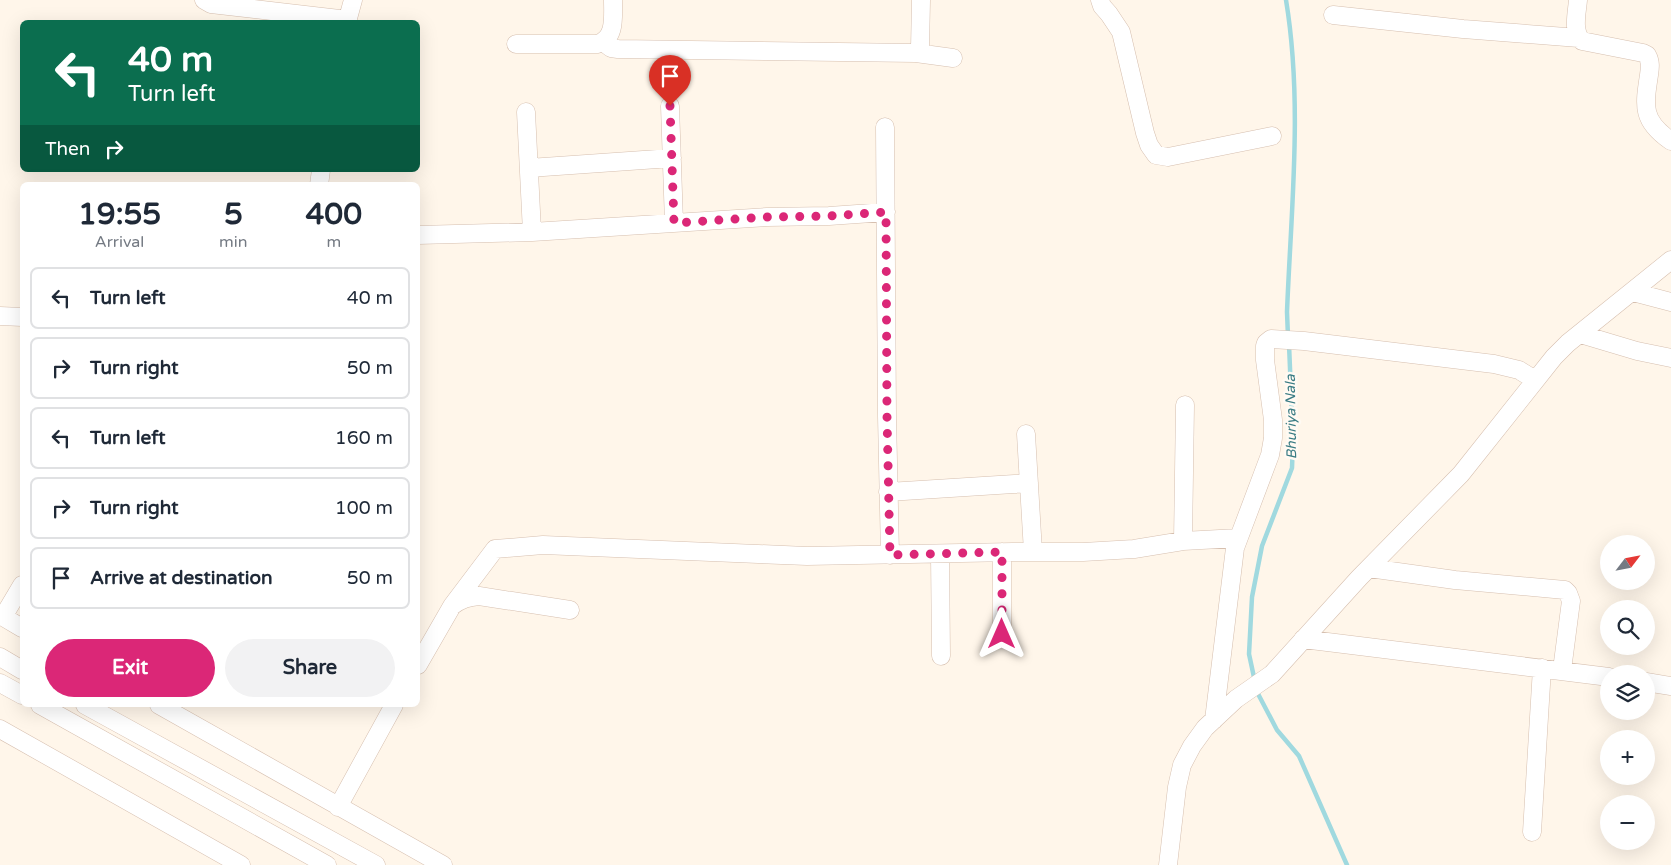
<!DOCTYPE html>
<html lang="en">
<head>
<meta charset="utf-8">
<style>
	body { margin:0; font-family:"Varela Round",sans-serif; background:#f2f2f3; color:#1f2937; height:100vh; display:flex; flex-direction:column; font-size:19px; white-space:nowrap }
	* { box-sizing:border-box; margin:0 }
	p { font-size:16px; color:#747a83 }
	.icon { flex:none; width:28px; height:28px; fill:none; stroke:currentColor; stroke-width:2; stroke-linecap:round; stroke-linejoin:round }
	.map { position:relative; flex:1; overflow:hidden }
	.side { position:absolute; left:20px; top:182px; width:400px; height:525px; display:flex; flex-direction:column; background:#fff; border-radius:8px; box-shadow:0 5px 20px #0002 }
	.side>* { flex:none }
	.hud { position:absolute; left:20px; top:20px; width:400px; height:152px; border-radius:8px; box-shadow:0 5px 20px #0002; background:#0b6e4f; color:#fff; overflow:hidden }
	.needle { width:32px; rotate:58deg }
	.buttons { position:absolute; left:1600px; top:535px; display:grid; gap:10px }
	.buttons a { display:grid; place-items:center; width:55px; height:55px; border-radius:50%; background:#fff; box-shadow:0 5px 20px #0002; font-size:25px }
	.pin { position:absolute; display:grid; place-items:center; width:42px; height:42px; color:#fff; margin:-51px -21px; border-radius:50% 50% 50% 0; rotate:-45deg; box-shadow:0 0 5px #0007 }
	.pin .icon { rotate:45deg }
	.me { position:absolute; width:55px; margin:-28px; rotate:0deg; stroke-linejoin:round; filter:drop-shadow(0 0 4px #0008) }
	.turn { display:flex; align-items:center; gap:18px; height:105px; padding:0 25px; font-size:22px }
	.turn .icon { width:65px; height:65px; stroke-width:2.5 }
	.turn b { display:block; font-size:35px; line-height:42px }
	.then { display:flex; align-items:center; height:48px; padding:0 25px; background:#0003; gap:10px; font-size:19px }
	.eta { display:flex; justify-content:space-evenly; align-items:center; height:85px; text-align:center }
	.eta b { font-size:30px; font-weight:700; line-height:35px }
	.button { display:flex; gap:10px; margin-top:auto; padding:10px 25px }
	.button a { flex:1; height:58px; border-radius:30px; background:#db2777; color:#fff; font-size:20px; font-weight:700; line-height:58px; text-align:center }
	.button a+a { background:#f2f2f3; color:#1f2937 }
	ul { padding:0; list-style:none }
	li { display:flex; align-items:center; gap:15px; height:62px; margin:0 10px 8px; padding:0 15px; border:2px solid #e0e1e3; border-radius:8px }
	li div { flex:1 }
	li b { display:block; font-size:19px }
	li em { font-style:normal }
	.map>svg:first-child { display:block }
</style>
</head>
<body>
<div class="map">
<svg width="1671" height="865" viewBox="0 0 1671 865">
	<rect width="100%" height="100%" fill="#fff6ea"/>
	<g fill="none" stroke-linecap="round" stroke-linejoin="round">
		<path stroke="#a0d9df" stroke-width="4.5" d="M 1286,0 C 1303,103 1291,209 1287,312 L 1288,337
			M 1255,682 L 1249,654 L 1252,597 L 1262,546 L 1292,468 L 1293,441 L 1289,344
			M 1256,690 L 1277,730 L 1299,756 L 1347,865"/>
		<g stroke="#d6bfaf" stroke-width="19">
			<path id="minor" d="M 204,0 L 211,4 L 348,20
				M 1100,0 L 1102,6 L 1109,14 L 1121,32 L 1145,133 L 1149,145 L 1156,155 L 1168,157 L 1272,136
				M 1578,0 C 1577,13 1572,31 1582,41 L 1643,53 L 1647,55 C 1651,62 1650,68 1649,75 C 1644,107 1642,121 1671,141
				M 1333,15 L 1463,29 L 1579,38
				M 347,22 L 353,0
				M 603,42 L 611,48 L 618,49 L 916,53 L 920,49 L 921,0
				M 516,44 L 597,44 C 616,39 613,17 613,0
				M 916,53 L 953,58
				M 670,106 L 674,223
				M 526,112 L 532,232
				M 885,127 L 887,416 L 890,555
				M 529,168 L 672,158
				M 319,185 L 321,170
				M 418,235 L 532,232 L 767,217 L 829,216 L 886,212
				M 1633,292 L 1671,302
				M 0,316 L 22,317
				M 1580,334 L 1637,351 L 1671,358
				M 1026,434 L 1033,552
				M 888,492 L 1029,483
				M 1183,541 L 1185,405
				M 940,554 L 941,656
				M 1369,568 L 1455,580 L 1565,590 L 1568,593 L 1571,601 L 1562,670
				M 452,606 L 495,549 L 543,545 L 807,556 L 1013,552 L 1083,552 L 1134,549 L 1183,541 L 1238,538
				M 0,615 L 22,628
				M 3,617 L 22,585
				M 1002,634 L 1002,552
				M 1303,639 L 1609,677
				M 0,657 L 22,670
				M 418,665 L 452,606 C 461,599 468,597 479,596 L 570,610
				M 1646,682 L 1671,686
				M 0,683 L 22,695
				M 40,705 L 327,865
				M 85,705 L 376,865
				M 159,705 L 443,865
				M 1214,720 L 1235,548 L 1270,455 L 1273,438 L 1273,420 L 1265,360 L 1265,346 L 1266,343 L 1271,339 L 1304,341 L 1494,364 L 1519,370 L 1535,380
				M 0,729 L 241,865
				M 338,807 L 394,705
				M 1532,832 L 1542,668
				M 1168,865 L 1177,787 L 1182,765 L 1192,746 L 1205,728 L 1236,699 L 1272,674 L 1359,578 L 1461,474 L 1554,357 L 1568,343 L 1671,260"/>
		</g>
		<use href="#minor" stroke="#fff" stroke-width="18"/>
	</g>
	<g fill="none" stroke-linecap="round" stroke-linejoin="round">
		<path stroke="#db2777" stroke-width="9" stroke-dasharray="0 16.2" d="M 670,106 L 674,223 L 767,217 L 829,216 L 886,212 L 887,416 L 890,555 L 1002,552 L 1002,634"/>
	</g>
	<g text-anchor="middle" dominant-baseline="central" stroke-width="5" stroke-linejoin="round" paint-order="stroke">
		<g font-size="14" font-style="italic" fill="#3a7c84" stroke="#fffaf3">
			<text transform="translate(1291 417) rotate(-91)">Bhuriya Nala</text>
		</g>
	</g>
</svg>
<div class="buttons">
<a><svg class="needle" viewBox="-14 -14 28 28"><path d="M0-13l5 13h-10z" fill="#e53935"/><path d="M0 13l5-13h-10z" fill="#747a83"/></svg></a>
<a><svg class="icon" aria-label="search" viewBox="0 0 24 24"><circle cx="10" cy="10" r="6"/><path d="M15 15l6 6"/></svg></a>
<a><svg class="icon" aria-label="layers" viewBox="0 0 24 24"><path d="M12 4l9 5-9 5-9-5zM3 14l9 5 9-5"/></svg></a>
<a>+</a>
<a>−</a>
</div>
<div class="pin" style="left:670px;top:106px;background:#d93025"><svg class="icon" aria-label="arrive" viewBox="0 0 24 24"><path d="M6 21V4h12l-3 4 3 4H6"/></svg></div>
<svg class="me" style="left:1002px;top:634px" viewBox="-20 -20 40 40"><path d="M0-17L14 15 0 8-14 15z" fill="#db2777" stroke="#fff" stroke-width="4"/></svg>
<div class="hud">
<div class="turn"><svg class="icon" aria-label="left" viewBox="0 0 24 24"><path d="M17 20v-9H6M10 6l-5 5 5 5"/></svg><div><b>40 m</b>Turn left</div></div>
<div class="then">Then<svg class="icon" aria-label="right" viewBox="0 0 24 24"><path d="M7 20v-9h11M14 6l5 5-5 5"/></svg></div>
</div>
<section class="side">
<div class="eta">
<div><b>19:55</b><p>Arrival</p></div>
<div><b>5</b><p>min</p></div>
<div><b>400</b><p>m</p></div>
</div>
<ul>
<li><svg class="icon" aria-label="left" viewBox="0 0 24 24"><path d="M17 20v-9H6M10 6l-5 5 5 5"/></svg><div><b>Turn left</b></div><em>40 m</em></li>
<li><svg class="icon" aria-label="right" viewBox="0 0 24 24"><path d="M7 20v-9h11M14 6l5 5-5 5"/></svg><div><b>Turn right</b></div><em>50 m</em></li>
<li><svg class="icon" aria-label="left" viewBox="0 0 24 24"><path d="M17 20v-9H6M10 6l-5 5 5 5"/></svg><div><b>Turn left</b></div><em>160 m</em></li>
<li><svg class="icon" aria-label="right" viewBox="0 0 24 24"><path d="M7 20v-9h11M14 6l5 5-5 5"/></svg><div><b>Turn right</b></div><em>100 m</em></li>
<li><svg class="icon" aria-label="arrive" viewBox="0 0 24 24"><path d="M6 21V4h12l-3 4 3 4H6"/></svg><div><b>Arrive at destination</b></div><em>50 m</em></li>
</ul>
<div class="button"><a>Exit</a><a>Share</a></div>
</section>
</div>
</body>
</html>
